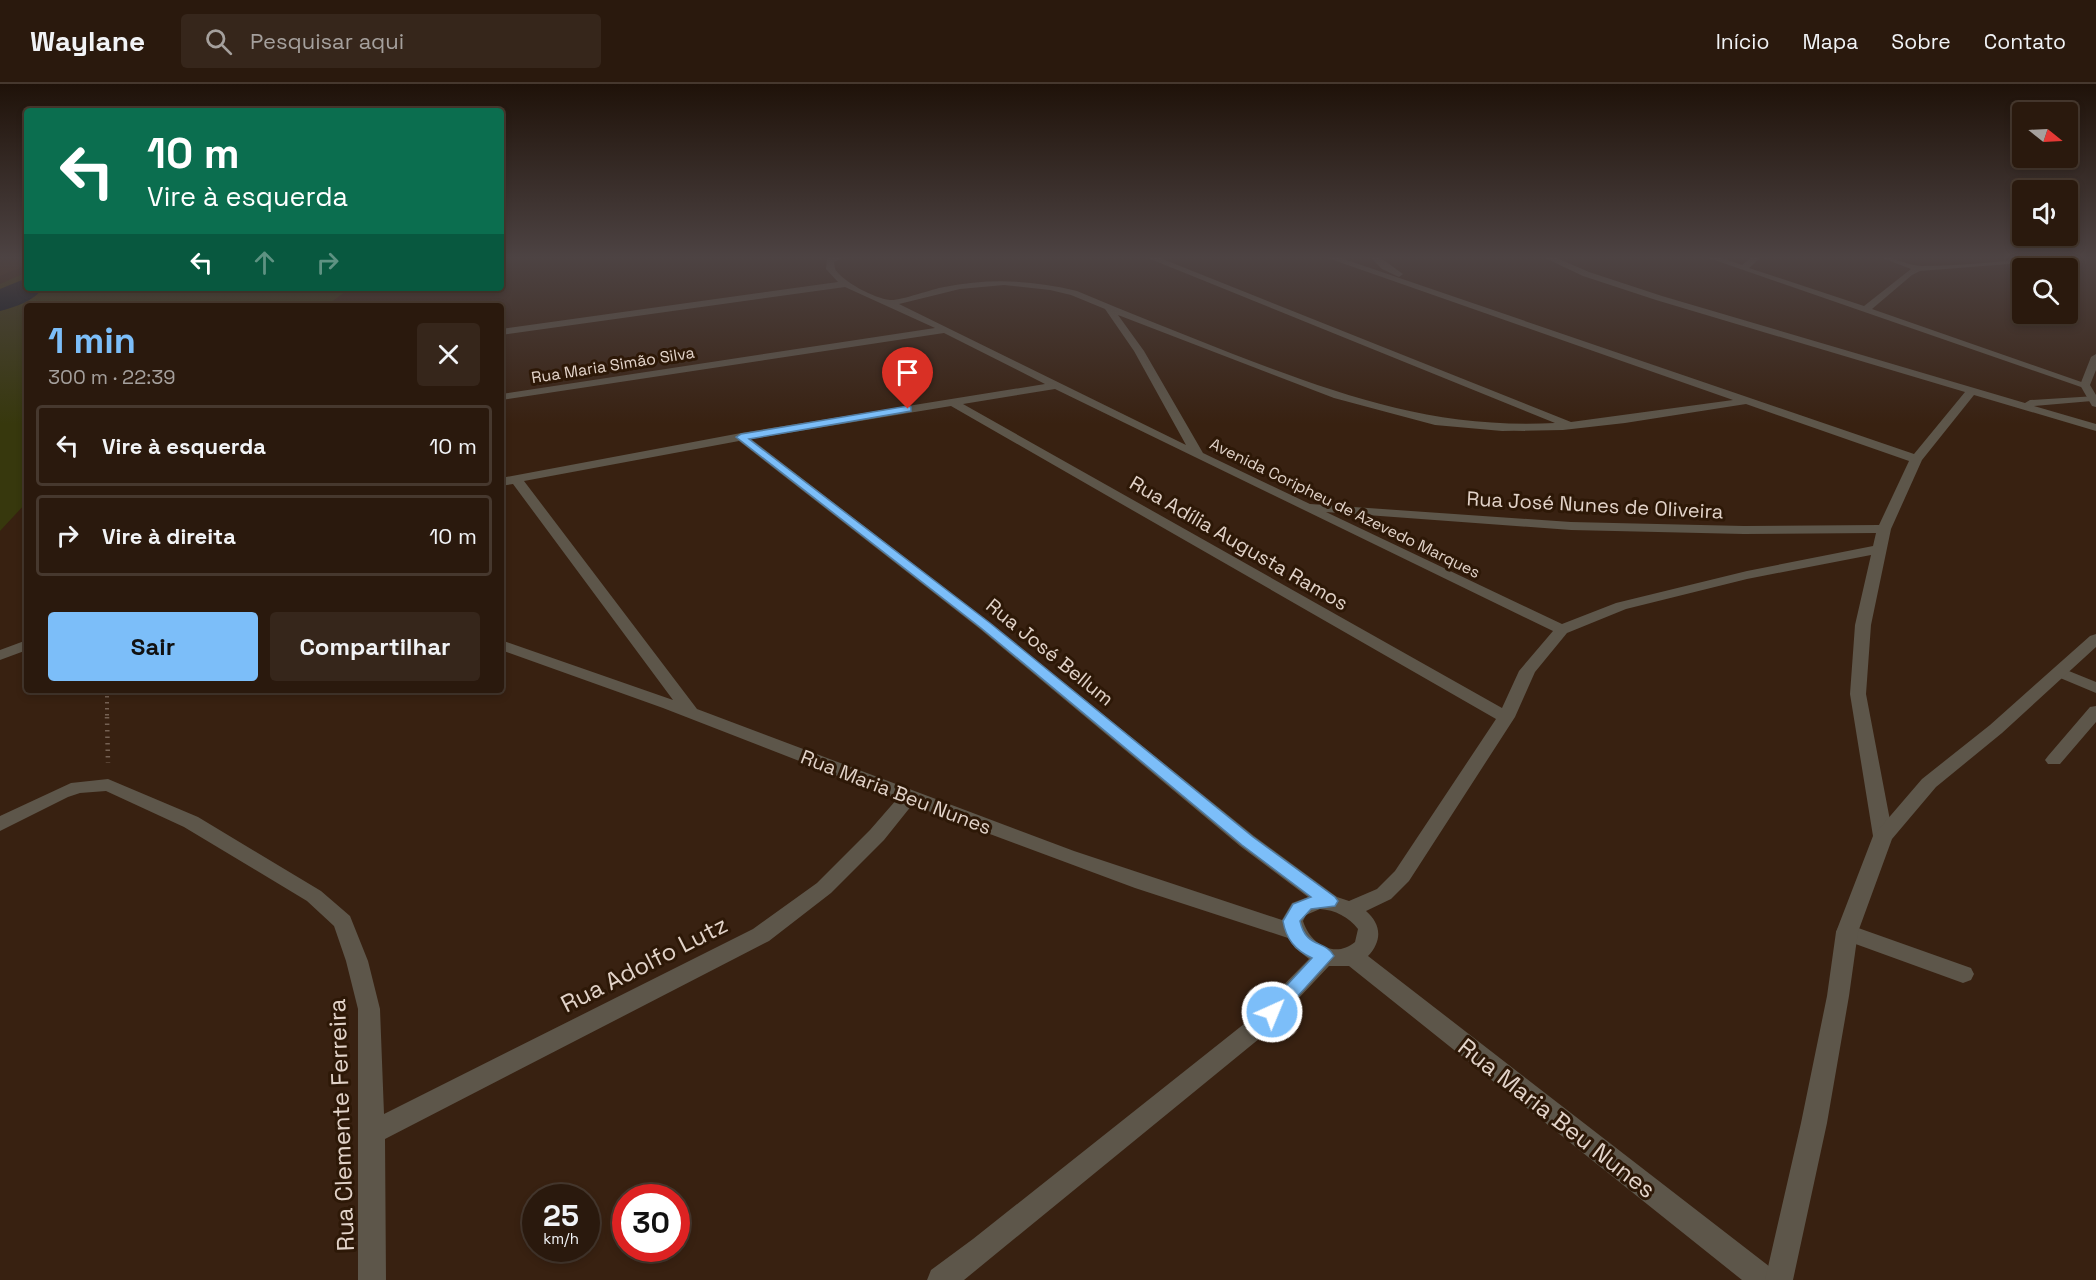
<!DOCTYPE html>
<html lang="pt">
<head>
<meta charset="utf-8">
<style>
	body { margin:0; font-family:"Space Grotesk",sans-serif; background:#36261b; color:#f1f3f6; height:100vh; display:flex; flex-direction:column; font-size:22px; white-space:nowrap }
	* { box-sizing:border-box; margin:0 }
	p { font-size:20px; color:#a5a09d }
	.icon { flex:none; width:33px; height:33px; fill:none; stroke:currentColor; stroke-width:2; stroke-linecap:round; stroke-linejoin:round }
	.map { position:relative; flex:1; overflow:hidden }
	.panel { position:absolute; left:24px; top:219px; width:480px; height:390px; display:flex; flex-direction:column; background:#2a190d; border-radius:6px; box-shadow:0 3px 9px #0003,0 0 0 2px #46382e }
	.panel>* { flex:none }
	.banner { position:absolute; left:24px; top:24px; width:480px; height:183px; border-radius:6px; box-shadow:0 3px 9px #0003,0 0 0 2px #46382e; background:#0b6e4f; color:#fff; overflow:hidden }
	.needle { width:39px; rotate:108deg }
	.fabs { position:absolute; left:2012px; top:18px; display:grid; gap:12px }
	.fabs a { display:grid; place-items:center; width:66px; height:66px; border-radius:6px; background:#2a190d; box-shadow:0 3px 9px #0003,0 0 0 2px #46382e; font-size:30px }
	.speed { position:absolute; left:522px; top:1100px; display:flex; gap:12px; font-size:30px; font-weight:700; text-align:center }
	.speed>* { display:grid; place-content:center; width:78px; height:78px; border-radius:50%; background:#2a190d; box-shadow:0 3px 9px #0003,0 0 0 2px #46382e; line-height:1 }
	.speed small { font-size:15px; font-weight:400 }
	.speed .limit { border:9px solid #d22; background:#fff; color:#111 }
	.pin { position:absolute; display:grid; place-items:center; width:51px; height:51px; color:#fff; margin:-62px -26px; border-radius:50% 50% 50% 0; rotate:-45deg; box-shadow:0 0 6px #0007 }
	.pin .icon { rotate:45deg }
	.me { position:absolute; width:66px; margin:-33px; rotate:44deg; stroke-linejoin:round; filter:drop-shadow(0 0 4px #0008) }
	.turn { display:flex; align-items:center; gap:21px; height:126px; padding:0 24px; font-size:27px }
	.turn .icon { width:78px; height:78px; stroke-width:2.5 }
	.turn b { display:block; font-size:42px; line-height:51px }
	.lanes { display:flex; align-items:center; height:57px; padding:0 24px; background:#0003; justify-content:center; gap:30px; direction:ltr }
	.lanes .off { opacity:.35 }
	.round { display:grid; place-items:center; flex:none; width:63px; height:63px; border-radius:6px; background:#36261b }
	.summary { display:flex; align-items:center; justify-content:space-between; height:102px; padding:0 24px }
	h1 { font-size:36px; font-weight:700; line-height:45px; color:#7cbef9 }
	.primary-button { display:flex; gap:12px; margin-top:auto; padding:12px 24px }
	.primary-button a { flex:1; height:69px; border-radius:6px; background:#7cbef9; color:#111; font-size:24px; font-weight:700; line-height:69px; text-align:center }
	.primary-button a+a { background:#36261b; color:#f1f3f6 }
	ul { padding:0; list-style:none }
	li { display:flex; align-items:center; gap:18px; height:81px; margin:0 12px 9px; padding:0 12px; border:3px solid #46382e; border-radius:6px }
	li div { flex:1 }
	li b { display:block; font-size:22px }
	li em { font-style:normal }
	header { display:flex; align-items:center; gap:36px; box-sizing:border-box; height:84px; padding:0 30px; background:#2a190d; border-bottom:2px solid #46382e }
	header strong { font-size:28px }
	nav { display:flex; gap:33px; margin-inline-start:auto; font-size:21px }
	.search { width:420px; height:54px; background:#36261b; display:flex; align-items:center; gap:15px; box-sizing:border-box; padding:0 21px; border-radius:6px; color:#a5a09d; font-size:22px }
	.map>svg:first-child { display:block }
</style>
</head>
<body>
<header>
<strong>Waylane</strong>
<div class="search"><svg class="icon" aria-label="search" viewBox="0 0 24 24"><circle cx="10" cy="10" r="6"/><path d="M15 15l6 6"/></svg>Pesquisar aqui</div>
<nav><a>Início</a><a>Mapa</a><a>Sobre</a><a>Contato</a></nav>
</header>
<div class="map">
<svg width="2096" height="1196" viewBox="0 0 2096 1196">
	<rect width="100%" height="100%" fill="#382111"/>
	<path fill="#452913" d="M 0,172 L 27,172 L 27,181 L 0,192 Z"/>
	<path fill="#37380d" d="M 27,188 L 27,204 L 350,204 L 326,222 L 27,222 L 27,418 L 0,447 L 0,200 Z"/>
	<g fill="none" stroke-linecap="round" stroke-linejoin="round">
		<path fill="#031224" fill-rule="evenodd" d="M 27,194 L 27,204 L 43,204 C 34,217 15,223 0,227 L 0,205 Z"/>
		<path stroke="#756153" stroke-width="4" stroke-dasharray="1.5 4.5" stroke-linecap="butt" d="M 107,606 L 107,634"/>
		<path stroke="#756153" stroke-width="4.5" stroke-dasharray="1.5 5" stroke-linecap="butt" d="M 107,633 L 108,679"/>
		<path fill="#5d564a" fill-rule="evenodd" d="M 2059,583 L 2096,598 L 2096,609 L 2053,591 L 2051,588 Z
			M 2096,622 L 2096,638 L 2060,680 L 2048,680 L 2045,676 L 2048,672 L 2090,623 Z"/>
		<path fill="#5d564a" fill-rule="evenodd" d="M 835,172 L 847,172 L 834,178 L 835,185 C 843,198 874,214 890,216 C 900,217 932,205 944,203 C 990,194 1032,196 1077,207 C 1129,229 1181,249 1233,270 C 1343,312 1435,345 1555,339 L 1143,172 L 1155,172 L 1571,338 L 1733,316 L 1322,172 L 1335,172 L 1914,370 L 1965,308 L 1656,216 L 1583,192 L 1541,172 L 1552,172 L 1589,188 L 1662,212 L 2025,319 L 2030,316 L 2096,312 L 2096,316 L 2092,317 L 2034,322 L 2096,340 L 2096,347 L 1974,311 L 1922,376 L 1891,445 L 1871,541 L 1866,610 L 1893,752 L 1890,757 L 1883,759 L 1876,757 L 1873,752 L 1850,610 L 1855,541 L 1871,471 L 1747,495 L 1626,525 L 1567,549 L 1535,588 L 1515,633 L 1409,797 L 1391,815 L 1366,827 C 1382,841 1382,857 1368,872 L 1774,1186 L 1778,1196 L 1742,1196 L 1349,882 L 1329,882 L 1265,950 L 964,1196 L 927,1196 L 931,1186 L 973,1155 L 1249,936 L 1309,875 L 1295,864 L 1288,854 L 1135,804 L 912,721 L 884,756 L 831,809 L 769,857 L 385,1055 L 386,1196 L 358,1196 L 358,925 L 346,877 L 334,842 L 307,817 L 184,743 L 106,707 L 80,709 L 68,713 L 0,747 L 0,732 L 71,699 L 108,695 L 198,733 L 321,807 L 350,832 L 368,877 L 380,925 L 384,1030 L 753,845 L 817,799 L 870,746 L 897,715 L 663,624 L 501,566 L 501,556 L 673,616 L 513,400 L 501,402 L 501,394 L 741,349 L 1045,300 L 944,249 L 501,316 L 501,310 L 935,244 L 845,203 L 501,251 L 501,245 L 838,198 L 826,185 L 827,175 ZM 1004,201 L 1050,206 L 1071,211 L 1105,225 L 1134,267 L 1186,361 L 899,220 L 960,205 ZM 1118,231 L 1334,314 L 1435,341 L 1502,347 L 1563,346 L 1625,339 L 1746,320 L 1909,377 L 1879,441 L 1744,442 L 1571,438 L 1310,420 L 1203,369 L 1144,267 ZM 1055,305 L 1553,547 L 1519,587 L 1502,624 L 963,320 ZM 951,322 L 1496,635 L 1395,787 L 1377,805 L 1349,817 L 1337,813 L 1254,752 L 990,539 L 751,355 ZM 739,357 L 980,545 L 1240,762 L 1308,813 L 1292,819 L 1282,836 L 1074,767 L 697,625 L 524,397 ZM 1326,428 L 1571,446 L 1744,450 L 1876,449 L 1873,462 L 1747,487 L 1616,519 L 1562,540 ZM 1320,825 C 1335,826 1349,833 1358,845 L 1355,858 C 1335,875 1310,860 1303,837 L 1306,831 Z
			M 1369,172 L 1378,172 L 1403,190 L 1399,193 L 1382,185 Z
			M 1703,172 L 1716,172 L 1742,181 L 1753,172 L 1762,172 L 1749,184 L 1864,222 L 1911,185 L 1877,172 C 1893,172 1907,182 1922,182 C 1977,182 2032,172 2088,172 L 2084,174 L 1920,187 L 1912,191 L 1872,225 L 2090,301 L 2085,304 L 2081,303 Z
			M 27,556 L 27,566 L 0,576 L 0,566 Z
			M 1847,840 L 1971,884 L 1974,890 L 1971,896 L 1963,899 L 1839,854 L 1836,848 L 1839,842 Z"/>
		<path fill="#5d564a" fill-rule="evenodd" d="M 2096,270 L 2096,286 L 2090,301 L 2096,311 L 2096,323 L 2092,322 L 2080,301 L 2091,273 Z
			M 2096,550 L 2096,563 L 2002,649 L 1936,703 L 1892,755 L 1858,848 L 1849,912 L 1827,1039 L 1793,1196 L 1765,1196 L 1801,1039 L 1827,912 L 1836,848 L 1873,752 L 1922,695 L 1990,641 L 2090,552 Z"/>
	</g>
	<linearGradient id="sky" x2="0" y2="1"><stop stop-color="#1f1209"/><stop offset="0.51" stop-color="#4d4343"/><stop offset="1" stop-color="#4d4343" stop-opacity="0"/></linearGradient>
	<rect width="2096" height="340" fill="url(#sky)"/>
	<path fill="#7cbef9" stroke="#517ca2" stroke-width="1.5" d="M 908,322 L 911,323 L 911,327 L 749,355 L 990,539 L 1253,753 L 1335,813 L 1338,817 L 1335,822 L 1311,825 L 1300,837 C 1306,865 1325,855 1334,872 L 1279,933 L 1272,936 L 1265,933 L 1262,928 L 1312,874 C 1295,866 1286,855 1283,837 L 1293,820 L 1311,813 L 1242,761 L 981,544 L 736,353 L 741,350 Z"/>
	<g text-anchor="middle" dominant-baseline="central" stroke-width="6" stroke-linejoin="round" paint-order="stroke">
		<g font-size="16" fill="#e2d3c9" stroke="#2d1807">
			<text transform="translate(613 281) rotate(-9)">Rua Maria Simão Silva</text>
			<text transform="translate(1345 424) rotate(26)">Avenida Coripheu de Azevedo Marques</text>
		</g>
		<g font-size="20" fill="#e2d3c9" stroke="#2d1807">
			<text transform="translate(1595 421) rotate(3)">Rua José Nunes de Oliveira</text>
			<text transform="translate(1239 459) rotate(30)">Rua Adília Augusta Ramos</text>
			<text transform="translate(1050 568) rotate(39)">Rua José Bellum</text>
			<text transform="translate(896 708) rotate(21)">Rua Maria Beu Nunes</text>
		</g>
		<g font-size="24" fill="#e2d3c9" stroke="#2d1807">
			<text transform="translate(644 880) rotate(-27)">Rua Adolfo Lutz</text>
			<text transform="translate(1557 1034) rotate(38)">Rua Maria Beu Nunes</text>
			<text transform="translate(341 1041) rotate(-92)">Rua Clemente Ferreira</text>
		</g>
	</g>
</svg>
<div class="fabs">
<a><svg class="needle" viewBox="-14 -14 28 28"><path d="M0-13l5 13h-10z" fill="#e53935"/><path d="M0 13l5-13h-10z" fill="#a5a09d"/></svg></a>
<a><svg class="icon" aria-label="sound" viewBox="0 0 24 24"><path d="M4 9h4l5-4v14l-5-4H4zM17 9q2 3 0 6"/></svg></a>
<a><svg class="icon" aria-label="search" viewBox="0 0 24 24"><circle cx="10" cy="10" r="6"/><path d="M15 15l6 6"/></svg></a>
</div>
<div class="speed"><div>25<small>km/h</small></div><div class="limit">30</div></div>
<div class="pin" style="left:908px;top:325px;background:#d93025"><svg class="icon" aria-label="arrive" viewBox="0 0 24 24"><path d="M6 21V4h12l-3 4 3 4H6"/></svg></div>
<svg class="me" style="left:1272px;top:928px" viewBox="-20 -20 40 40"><circle r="17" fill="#7cbef9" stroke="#fff" stroke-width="3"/><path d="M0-11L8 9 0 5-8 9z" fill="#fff"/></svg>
<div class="banner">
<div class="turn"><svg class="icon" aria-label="left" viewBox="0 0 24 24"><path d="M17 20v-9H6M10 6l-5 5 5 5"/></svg><div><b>10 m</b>Vire à esquerda</div></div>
<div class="lanes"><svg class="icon" aria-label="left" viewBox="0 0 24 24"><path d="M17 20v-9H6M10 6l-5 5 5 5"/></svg><svg class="icon off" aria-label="ahead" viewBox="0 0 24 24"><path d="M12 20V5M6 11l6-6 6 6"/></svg><svg class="icon off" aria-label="right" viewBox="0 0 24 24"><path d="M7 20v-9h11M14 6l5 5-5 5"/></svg></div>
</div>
<section class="panel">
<div class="summary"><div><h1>1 min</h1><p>300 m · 22:39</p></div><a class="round"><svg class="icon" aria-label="close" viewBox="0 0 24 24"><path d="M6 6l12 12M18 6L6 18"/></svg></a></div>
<ul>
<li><svg class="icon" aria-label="left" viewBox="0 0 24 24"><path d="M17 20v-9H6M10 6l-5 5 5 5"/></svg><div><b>Vire à esquerda</b></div><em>10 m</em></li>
<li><svg class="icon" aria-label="right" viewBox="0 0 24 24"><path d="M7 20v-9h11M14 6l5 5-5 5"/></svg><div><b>Vire à direita</b></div><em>10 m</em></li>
</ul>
<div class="primary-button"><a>Sair</a><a>Compartilhar</a></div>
</section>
</div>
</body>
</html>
